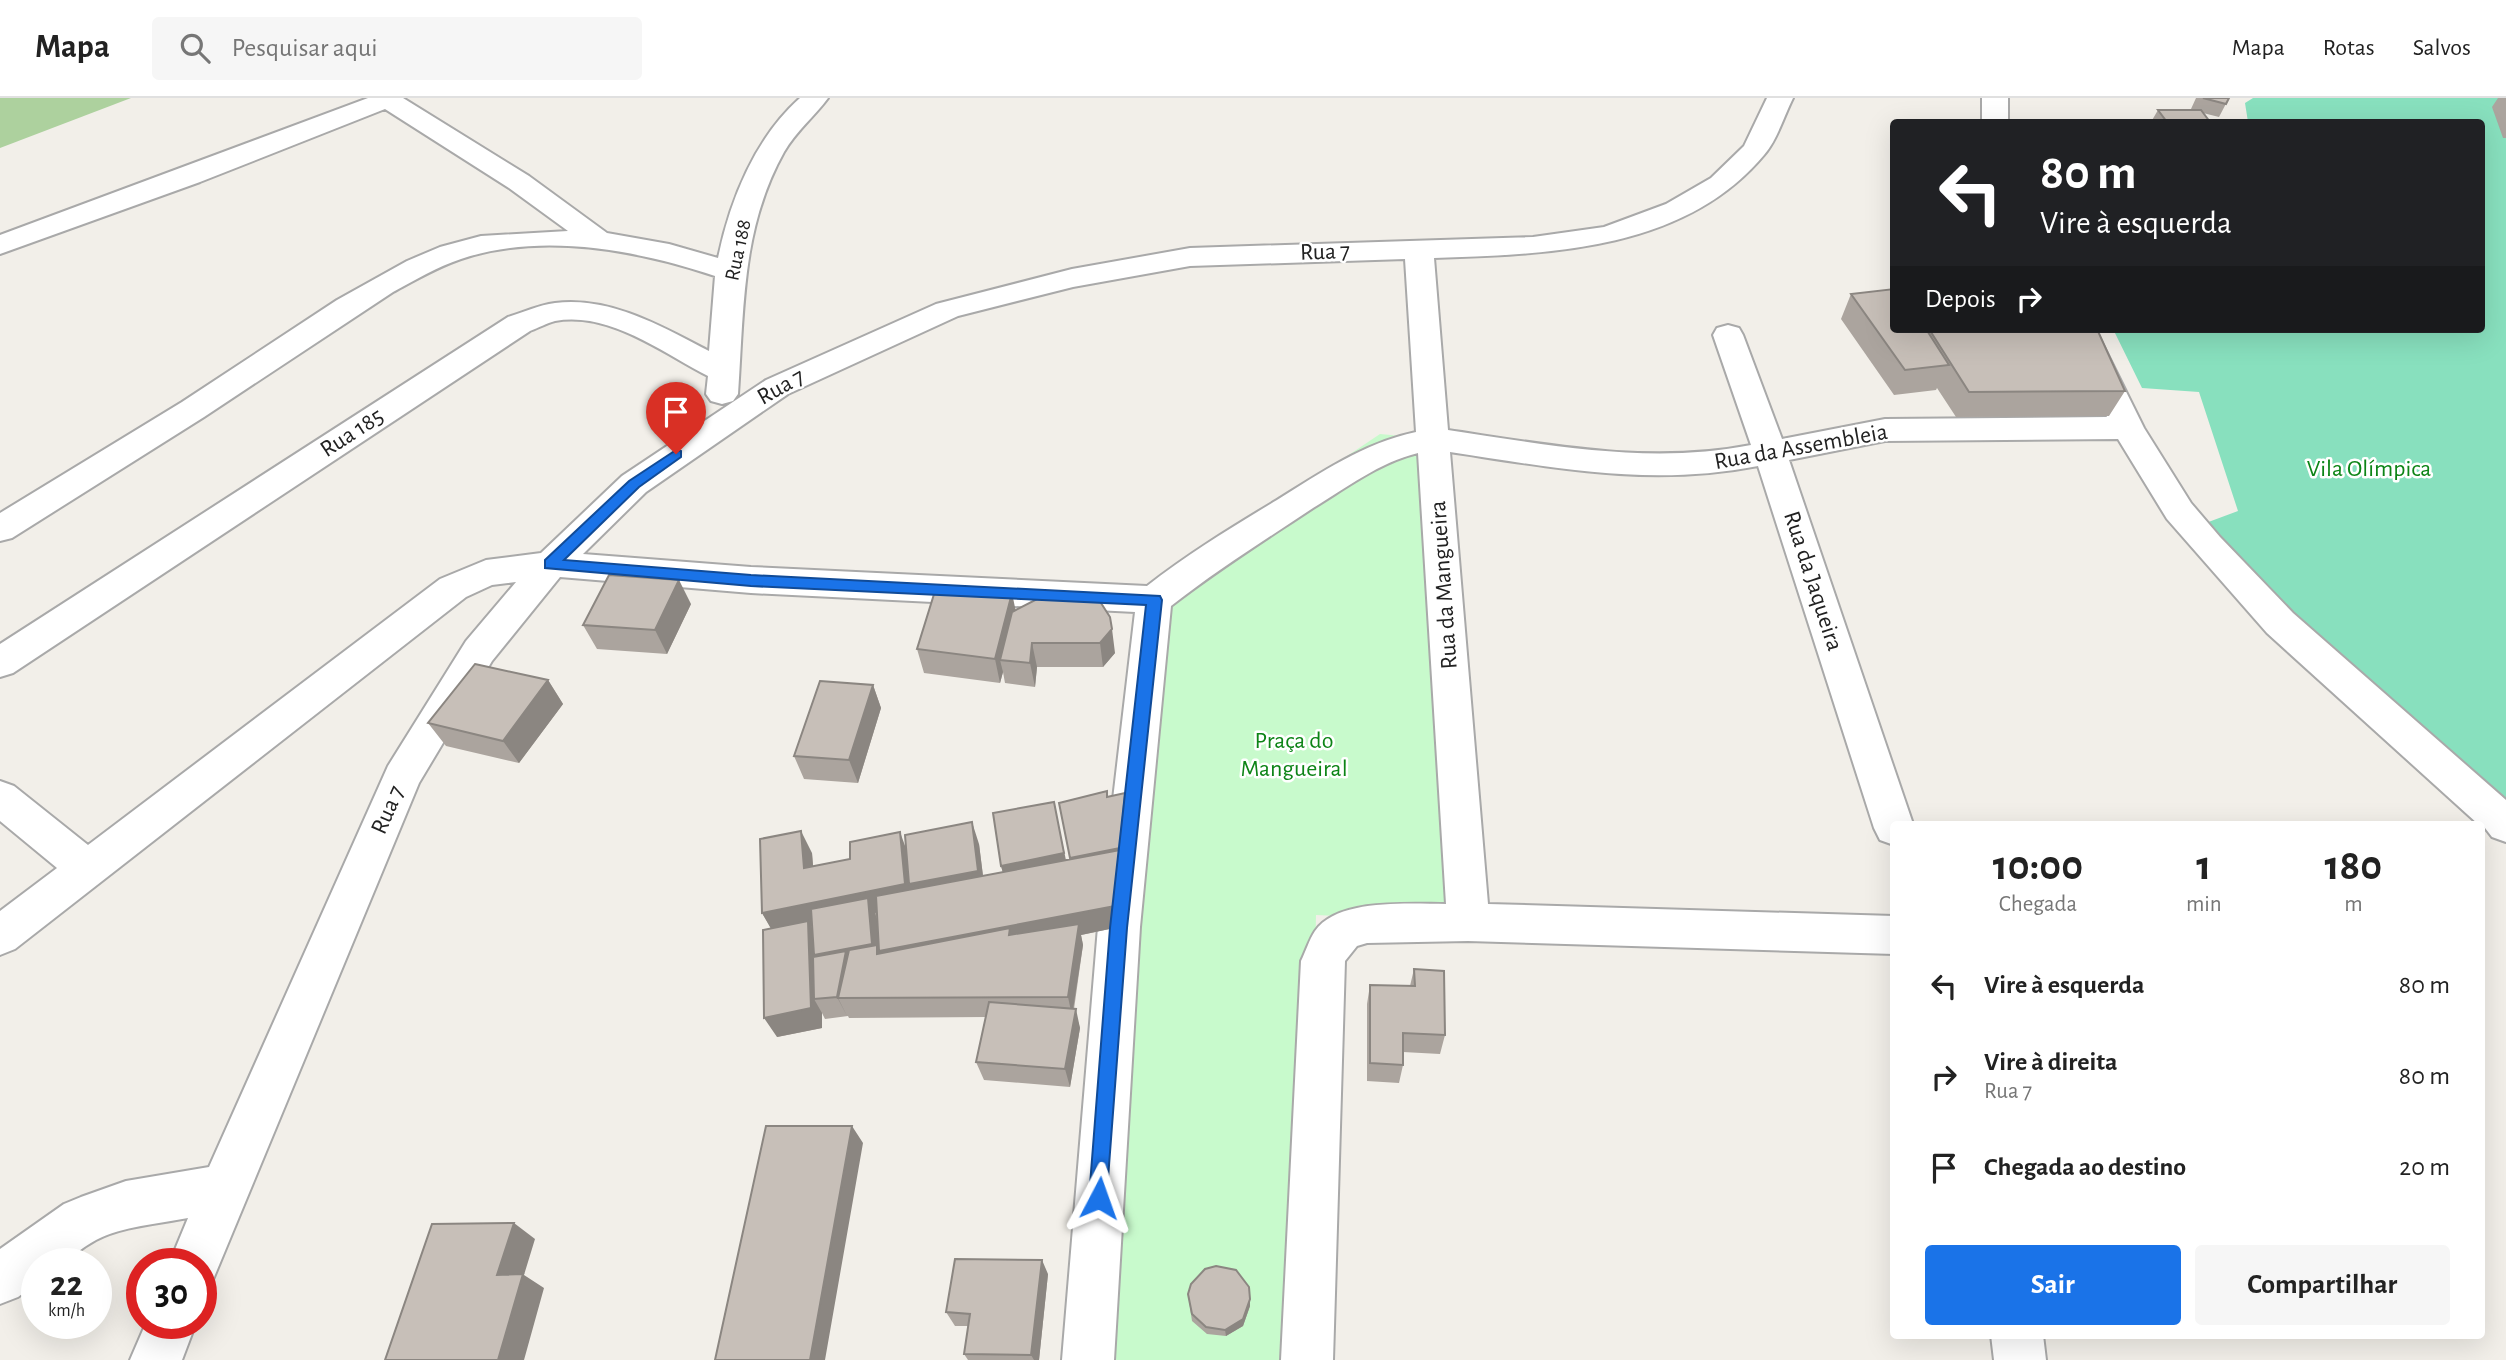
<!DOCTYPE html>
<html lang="pt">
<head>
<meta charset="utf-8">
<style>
	body { margin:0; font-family:"Alegreya Sans",sans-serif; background:#f6f6f6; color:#222; height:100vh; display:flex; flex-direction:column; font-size:26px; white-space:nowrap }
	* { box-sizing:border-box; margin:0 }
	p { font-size:23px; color:#767676 }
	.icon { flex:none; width:38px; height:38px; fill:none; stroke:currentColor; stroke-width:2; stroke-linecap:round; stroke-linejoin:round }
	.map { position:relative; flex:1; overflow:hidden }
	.side { position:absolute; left:1890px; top:723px; width:595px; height:518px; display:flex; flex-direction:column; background:#fff; border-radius:7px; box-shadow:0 7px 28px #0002 }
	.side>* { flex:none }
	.hud { position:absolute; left:1890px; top:21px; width:595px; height:214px; border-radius:7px; box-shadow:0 7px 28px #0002; background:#202124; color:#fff; overflow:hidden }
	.speed { position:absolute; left:21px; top:1150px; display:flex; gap:14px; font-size:35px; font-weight:700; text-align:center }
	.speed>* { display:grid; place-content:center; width:91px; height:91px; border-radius:50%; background:#fff; box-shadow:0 7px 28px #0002; line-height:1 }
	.speed small { font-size:18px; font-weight:400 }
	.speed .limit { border:10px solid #d22; background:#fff; color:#111 }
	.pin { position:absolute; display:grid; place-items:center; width:60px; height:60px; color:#fff; margin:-72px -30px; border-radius:50% 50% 50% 0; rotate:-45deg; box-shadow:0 0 7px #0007 }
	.pin .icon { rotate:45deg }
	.me { position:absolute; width:77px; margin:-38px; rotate:4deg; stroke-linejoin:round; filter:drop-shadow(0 0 5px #0008) }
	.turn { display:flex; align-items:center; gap:24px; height:147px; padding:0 35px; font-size:32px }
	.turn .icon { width:91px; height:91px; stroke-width:2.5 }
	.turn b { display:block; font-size:49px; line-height:60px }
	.then { display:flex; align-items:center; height:66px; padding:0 35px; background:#0003; gap:14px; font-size:26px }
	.eta { display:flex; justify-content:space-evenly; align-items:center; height:119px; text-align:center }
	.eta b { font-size:42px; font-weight:600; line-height:49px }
	.action { display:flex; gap:14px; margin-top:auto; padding:14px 35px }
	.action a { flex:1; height:80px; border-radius:7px; background:#1a73e8; color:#fff; font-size:28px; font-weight:600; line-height:80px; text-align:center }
	.action a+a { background:#f6f6f6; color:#222 }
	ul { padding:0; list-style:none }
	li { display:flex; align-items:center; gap:21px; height:91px; padding:0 35px }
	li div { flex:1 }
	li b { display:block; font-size:26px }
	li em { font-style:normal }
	header { display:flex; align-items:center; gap:42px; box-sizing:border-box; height:98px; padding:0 35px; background:#fff; border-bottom:2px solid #e0e0e0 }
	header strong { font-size:33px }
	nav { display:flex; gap:38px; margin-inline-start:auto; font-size:24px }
	.search { width:490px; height:63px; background:#f6f6f6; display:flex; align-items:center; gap:18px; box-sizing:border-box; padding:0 24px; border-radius:7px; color:#767676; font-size:26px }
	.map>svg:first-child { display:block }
</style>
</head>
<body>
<header>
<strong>Mapa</strong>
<div class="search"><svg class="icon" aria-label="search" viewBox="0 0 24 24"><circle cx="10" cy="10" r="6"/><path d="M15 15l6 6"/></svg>Pesquisar aqui</div>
<nav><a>Mapa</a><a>Rotas</a><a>Salvos</a></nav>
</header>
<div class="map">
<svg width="2506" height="1262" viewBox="0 0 2506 1262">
	<rect width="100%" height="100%" fill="#f2efe9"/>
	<path fill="#add19e" d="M 0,0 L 131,0 L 0,50 Z"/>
	<path fill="#c8facc" d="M 1380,336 L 1433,341 L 1468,824 L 1316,817 L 1307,1262 L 1085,1262 L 1146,493 Z"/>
	<path fill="#88e0be" d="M 2253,0 L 2506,0 L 2506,725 L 2195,429 L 2238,413 L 2199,294 L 2142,290 L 2113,231 L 2482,231 L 2482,24 L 2248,24 L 2245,5 Z"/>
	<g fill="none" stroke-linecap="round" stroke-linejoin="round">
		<g stroke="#a9a9a9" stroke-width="4">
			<path id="street" d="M 368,0 L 403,0 L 529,78 L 607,135 L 669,146 L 718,160 C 730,102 755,40 800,0 L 828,0 C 814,19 796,33 784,54 C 741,131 744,212 738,296 L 733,303 L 722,306 L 711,303 L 706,296 L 708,278 C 663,255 609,213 555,223 C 547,225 538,230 530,233 L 13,575 L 0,579 L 0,546 L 508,219 C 524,214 539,207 555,205 C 610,198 663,229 709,253 L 715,178 C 637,152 541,134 461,161 C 437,169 415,182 393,194 L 204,319 L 12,440 L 0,443 L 0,415 L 182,304 L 337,202 L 407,163 L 440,149 L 481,138 L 568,133 L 509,90 L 385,11 L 200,84 L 0,156 L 0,137 Z
				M 1767,0 L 1793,0 C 1784,18 1777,42 1764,57 C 1684,153 1549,156 1434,160 L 1448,332 C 1549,347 1650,367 1751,347 L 1713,237 L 1717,230 L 1728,227 L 1739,230 L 1743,237 L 1782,341 L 1885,321 L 2107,319 L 2065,231 L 2095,231 L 2144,330 L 2191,405 L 2220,439 L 2293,515 L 2506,702 L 2506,744 L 2492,739 L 2482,726 L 2478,726 L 2267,535 L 2167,421 L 2118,341 L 1885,343 L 1789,362 L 1913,726 L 1894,726 L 1894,747 L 1880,742 L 1874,730 L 1758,368 C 1651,389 1556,370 1450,354 L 1488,806 L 1894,818 L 1894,856 L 1468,843 L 1367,845 L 1357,848 L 1345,863 L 1333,1262 L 1281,1262 L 1301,863 C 1306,853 1309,842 1315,833 C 1338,800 1410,806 1446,806 L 1418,355 C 1380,364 1346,390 1313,410 C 1265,442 1217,472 1171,508 L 1140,829 L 1114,1262 L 1062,1262 L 1098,829 L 1135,514 L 751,495 L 560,479 L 492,563 L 419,685 L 212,1184 L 201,1188 L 201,1166 L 169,1166 L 188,1120 C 158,1126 123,1128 96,1142 C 66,1158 76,1166 37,1166 L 37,1185 L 18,1199 L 0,1206 L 0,1151 L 64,1106 L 81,1099 L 126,1083 L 209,1069 L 388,668 L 466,543 L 516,484 L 492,487 L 466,499 L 15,851 L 0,857 L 0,813 L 57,770 L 0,723 L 0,683 L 14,688 L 88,747 L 440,481 L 486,462 L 541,455 L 622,378 L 766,282 L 936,206 L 1072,171 L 1190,150 L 1533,139 L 1604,129 L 1666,106 L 1711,80 L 1744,48 ZM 1405,161 L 1416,334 C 1364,345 1322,374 1277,402 C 1232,429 1188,456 1147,488 L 751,469 L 583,456 L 646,394 L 788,296 L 958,218 L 1073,189 L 1190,168 Z
				M 1982,0 L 2008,0 L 2008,24 L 1982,24 Z
				M 146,1225 L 196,1225 L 182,1262 L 130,1262 Z
				M 1991,1237 L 2043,1237 L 2046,1262 L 1994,1262 Z"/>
		</g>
		<use href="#street" fill="#fff" fill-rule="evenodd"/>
	</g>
	<path fill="#aba49e" d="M 2196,0 L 2229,0 L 2219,19 L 2203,15 L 2210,24 L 2151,24 L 2158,12 L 2194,12 L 2191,11 Z
		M 2498,0 L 2506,0 L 2506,40 L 2503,40 L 2492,9 Z
		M 1851,196 L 1894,231 L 2097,231 L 2125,293 L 2109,318 L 1956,319 L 1937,290 L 1936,292 L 1894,297 L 1841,221 Z
		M 1041,499 L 1115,555 L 1103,569 L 1037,569 L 1035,589 L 1005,585 L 1003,574 L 1000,585 L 924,575 L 917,551 L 1016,512 Z
		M 691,506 L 667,556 L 597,551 L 583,527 Z
		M 548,582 L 563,606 L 519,665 L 446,648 L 428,625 Z
		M 873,587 L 881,610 L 858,685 L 804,681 L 794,658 Z
		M 1108,699 L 1128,717 L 1119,829 L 1081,837 L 1083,847 L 1074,911 L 1080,930 L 1070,989 L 984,982 L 976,964 L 986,919 L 849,920 L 848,918 L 825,921 L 822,915 L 822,930 L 777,939 L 771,830 L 762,815 L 812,755 L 813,769 L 906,749 L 979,746 L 983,778 L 1003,774 L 1001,768 L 1070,761 Z
		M 1414,871 L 1445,937 L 1440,956 L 1403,954 L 1403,967 L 1399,985 L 1367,983 L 1367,906 L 1370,887 L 1410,888 Z
		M 1048,1176 L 1039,1262 L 968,1262 L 964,1256 L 968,1228 L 955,1228 L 946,1214 Z
		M 1188,1196 L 1250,1201 L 1250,1208 L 1243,1228 L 1226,1238 L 1207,1236 L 1192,1223 Z"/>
	<path fill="#8b8681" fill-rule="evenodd" d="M 679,482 L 691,506 L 667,556 L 655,532 Z
		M 1012,495 L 1017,519 L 1000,562 L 1003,574 L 1000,585 L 995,561 Z
		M 1112,531 L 1115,555 L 1103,569 L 1100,545 Z
		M 1032,545 L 1037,569 L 1035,589 L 1030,565 Z
		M 548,582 L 563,606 L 519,665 L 503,643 Z
		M 873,587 L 881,610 L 858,685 L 849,662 Z
		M 1125,695 L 1128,717 L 1119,829 L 1081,837 L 1083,847 L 1072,918 L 1068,899 L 838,900 L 847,918 L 837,899 L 814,901 L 822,915 L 822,930 L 777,939 L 764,920 L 774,836 L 762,815 L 900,734 L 908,756 L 972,724 L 979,746 L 985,794 L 875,815 L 877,821 L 1074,782 L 1070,760 ZM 870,816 L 819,844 L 811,828 Z
		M 1054,704 L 1069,777 L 1007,790 L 1001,768 Z
		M 801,733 L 812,755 L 815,792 L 804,770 Z
		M 1076,911 L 1080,930 L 1070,989 L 1065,971 Z
		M 852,1028 L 863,1045 L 825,1262 L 810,1262 Z
		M 514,1125 L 535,1141 L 524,1177 L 544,1190 L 524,1262 L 498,1262 L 497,1177 Z
		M 1042,1162 L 1048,1176 L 1039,1262 L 1034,1262 L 1031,1257 Z
		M 1250,1201 L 1250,1208 L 1243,1228 L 1226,1238 L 1225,1232 Z"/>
	<path fill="#c7bfb8" stroke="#8b8681" stroke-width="2" d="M 2203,0 L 2229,0 L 2226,6 Z
		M 2158,12 L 2201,12 L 2210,24 L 2167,24 Z
		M 1894,191 L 1894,231 L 1926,231 L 1949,267 L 1905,272 L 1851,196 Z
		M 1929,231 L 2097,231 L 2125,293 L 1969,294 Z
		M 609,477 L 679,482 L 655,532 L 583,527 Z
		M 935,493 L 1012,495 L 995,561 L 917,551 Z
		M 1041,499 L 1099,502 L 1110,519 L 1112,531 L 1100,545 L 1032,545 L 1030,565 L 1000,562 L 1012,514 Z
		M 475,566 L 548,582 L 503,643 L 428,625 Z
		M 820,583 L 873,587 L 849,662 L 794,658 Z
		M 1107,693 L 1107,699 L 1125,695 L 1120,750 L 1070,760 L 1059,705 Z
		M 1054,704 L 1064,755 L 1001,768 L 993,715 Z
		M 972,724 L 978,773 L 909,786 L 905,737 Z
		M 801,733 L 804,770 L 850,761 L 850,744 L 900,734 L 905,786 L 762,815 L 760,741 Z
		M 1120,752 L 1115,808 L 879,853 L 876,798 Z
		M 868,800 L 872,846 L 814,857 L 811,811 Z
		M 808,823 L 811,910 L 764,920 L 763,832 Z
		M 1079,826 L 1068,899 L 838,900 L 849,852 L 877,847 L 877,856 L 1010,830 L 1009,837 Z
		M 846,853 L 837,899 L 814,901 L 813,859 Z
		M 1414,871 L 1444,873 L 1445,937 L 1403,935 L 1403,967 L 1370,965 L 1370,887 L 1415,888 Z
		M 989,904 L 1076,911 L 1065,971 L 976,964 Z
		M 766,1028 L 852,1028 L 810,1262 L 715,1262 Z
		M 514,1125 L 497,1177 L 523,1176 L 498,1262 L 385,1262 L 432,1126 Z
		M 955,1161 L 1042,1162 L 1031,1257 L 964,1256 L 970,1216 L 946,1214 Z
		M 1216,1168 L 1236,1172 L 1249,1189 L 1250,1201 L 1243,1221 L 1225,1232 L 1206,1229 L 1192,1216 L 1188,1196 L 1191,1186 L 1205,1171 Z"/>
	<path fill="#1a73e8" stroke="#114b97" stroke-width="2" d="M 676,352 L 681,353 L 681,359 L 639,389 L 564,462 L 751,477 L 1160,498 L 1162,502 L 1127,830 L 1106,1107 L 1099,1110 L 1092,1107 L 1089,1100 L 1110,830 L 1146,507 L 751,488 L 545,470 L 545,462 L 629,383 Z"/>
	<g text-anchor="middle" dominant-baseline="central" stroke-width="5" stroke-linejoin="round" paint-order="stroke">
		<g font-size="21" fill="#222" stroke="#fff">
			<text transform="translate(738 152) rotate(-78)">Rua 188</text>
		</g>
		<g font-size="24" fill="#222" stroke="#fff">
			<text transform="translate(1325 154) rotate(-2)">Rua 7</text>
			<text transform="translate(781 289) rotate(-29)">Rua 7</text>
			<text transform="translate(352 335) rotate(-33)">Rua 185</text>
			<text transform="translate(1801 349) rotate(-10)">Rua da Assembleia</text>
			<text transform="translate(1813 483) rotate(72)">Rua da Jaqueira</text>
			<text transform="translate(1444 487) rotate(-94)">Rua da Mangueira</text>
			<text transform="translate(388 712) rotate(-66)">Rua 7</text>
		</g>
		<g font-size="24" fill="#0c8416" stroke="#fff">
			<text x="2369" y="371">Vila Olímpica</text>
			<text x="1294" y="643">Praça do<tspan x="1294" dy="28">Mangueiral</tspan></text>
		</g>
	</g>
</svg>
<div class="speed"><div>22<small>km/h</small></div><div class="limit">30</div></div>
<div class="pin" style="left:676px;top:356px;background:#d93025"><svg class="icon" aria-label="arrive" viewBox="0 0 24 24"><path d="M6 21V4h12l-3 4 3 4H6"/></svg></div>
<svg class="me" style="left:1099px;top:1100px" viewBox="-20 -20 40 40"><path d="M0-17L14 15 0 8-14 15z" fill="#1a73e8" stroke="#fff" stroke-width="4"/></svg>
<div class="hud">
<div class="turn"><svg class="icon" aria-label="left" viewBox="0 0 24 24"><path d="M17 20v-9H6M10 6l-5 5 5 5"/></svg><div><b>80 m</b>Vire à esquerda</div></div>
<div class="then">Depois<svg class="icon" aria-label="right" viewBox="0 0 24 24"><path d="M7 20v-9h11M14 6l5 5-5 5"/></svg></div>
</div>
<section class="side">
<div class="eta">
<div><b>10:00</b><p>Chegada</p></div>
<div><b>1</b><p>min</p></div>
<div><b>180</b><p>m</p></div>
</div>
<ul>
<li><svg class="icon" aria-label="left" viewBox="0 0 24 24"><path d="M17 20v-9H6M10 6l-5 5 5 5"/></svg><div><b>Vire à esquerda</b></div><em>80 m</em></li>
<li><svg class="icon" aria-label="right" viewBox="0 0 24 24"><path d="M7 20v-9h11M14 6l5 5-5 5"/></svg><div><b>Vire à direita</b><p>Rua 7</p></div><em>80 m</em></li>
<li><svg class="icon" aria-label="arrive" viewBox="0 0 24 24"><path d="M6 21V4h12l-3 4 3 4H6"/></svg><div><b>Chegada ao destino</b></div><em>20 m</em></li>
</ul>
<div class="action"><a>Sair</a><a>Compartilhar</a></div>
</section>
</div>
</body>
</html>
